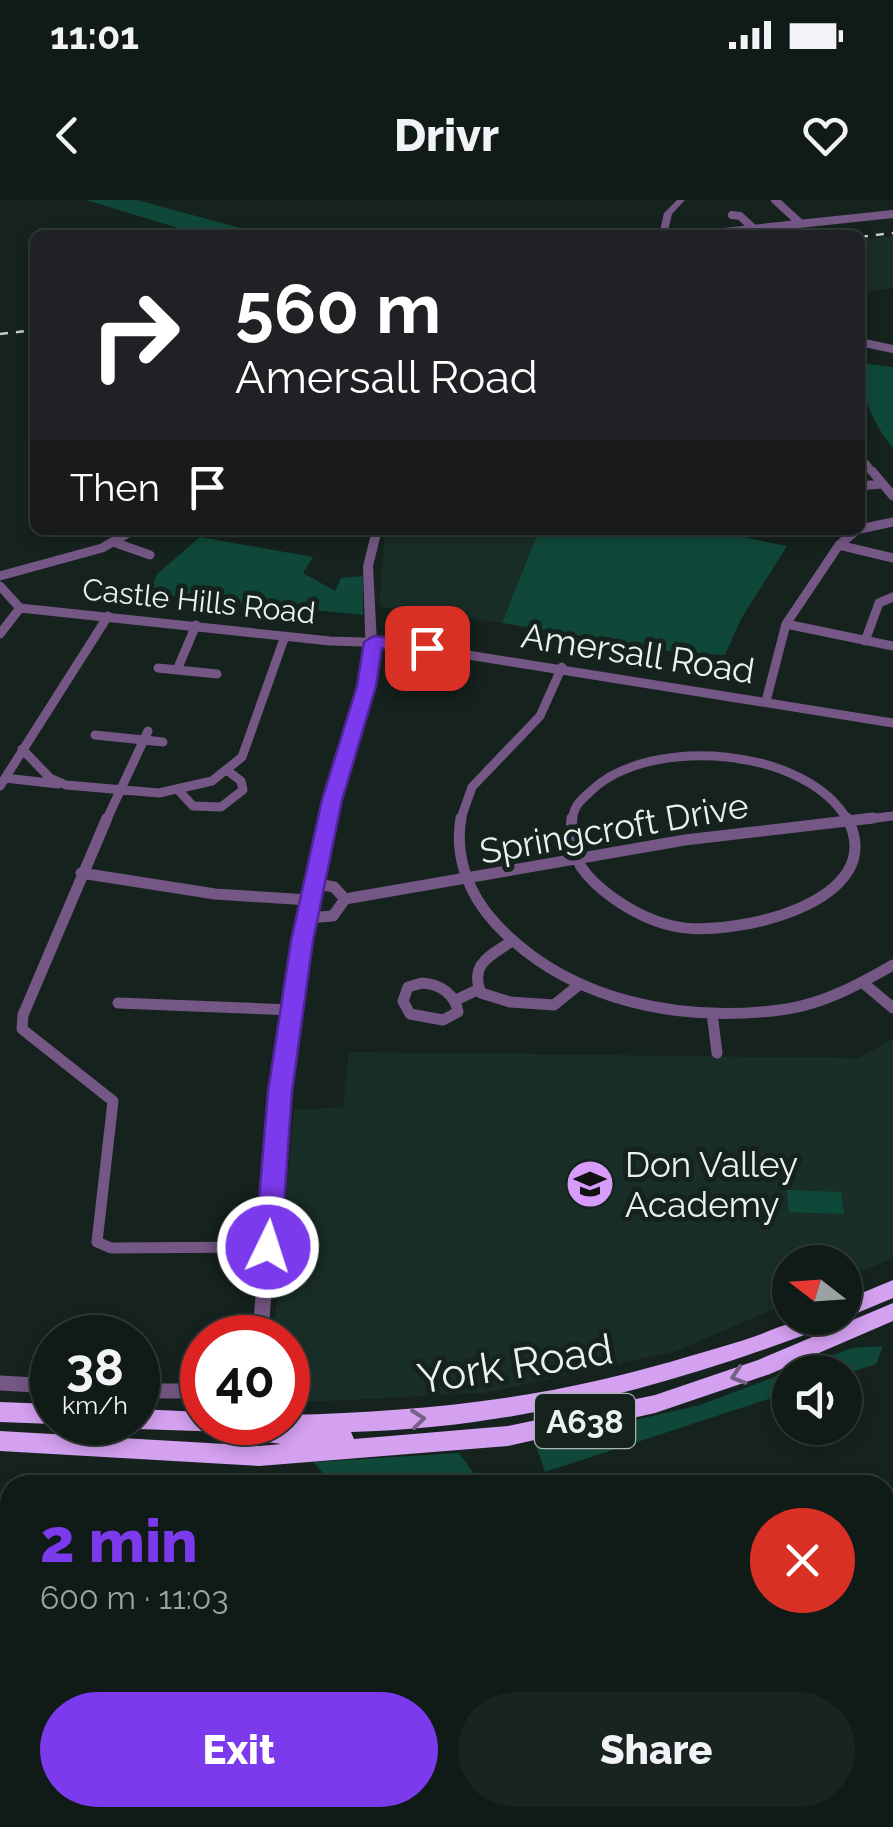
<!DOCTYPE html>
<html lang="en">
<head>
<meta charset="utf-8">
<style>
	body { margin:0; font-family:Raleway,sans-serif; background:#19231f; color:#f1f3f6; height:100vh; display:flex; flex-direction:column; font-size:38px; white-space:nowrap }
	* { box-sizing:border-box; margin:0 }
	p { font-size:32px; color:#9ca1a1 }
	.icon { flex:none; width:55px; height:55px; fill:none; stroke:currentColor; stroke-width:2; stroke-linecap:round; stroke-linejoin:round }
	.map { position:relative; flex:1; overflow:hidden }
	.sheet { position:absolute; left:0px; top:1275px; width:895px; height:352px; display:flex; flex-direction:column; background:#101a16; border-radius:30px 30px 0 0; box-shadow:0 5px 15px #0003,0 0 0 2px #303835 }
	.sheet>* { flex:none }
	.guide { position:absolute; left:30px; top:30px; width:835px; height:305px; border-radius:15px; box-shadow:0 5px 15px #0003,0 0 0 2px #303835; background:#202124; color:#fff; overflow:hidden }
	.needle { width:65px; rotate:287deg }
	.buttons { position:absolute; left:772px; top:1045px; display:grid; gap:20px }
	.buttons a { display:grid; place-items:center; width:90px; height:90px; border-radius:50%; background:#101a16; box-shadow:0 5px 15px #0003,0 0 0 2px #303835; font-size:50px }
	.speed { position:absolute; left:30px; top:1115px; display:flex; gap:20px; font-size:50px; font-weight:700; text-align:center }
	.speed>* { display:grid; place-content:center; width:130px; height:130px; border-radius:50%; background:#101a16; box-shadow:0 5px 15px #0003,0 0 0 2px #303835; line-height:1 }
	.speed small { font-size:25px; font-weight:400 }
	.speed .limit { border:15px solid #d22; background:#fff; color:#111 }
	.pin { position:absolute; display:grid; place-items:center; width:85px; height:85px; color:#fff; margin:-42px; border-radius:20px; box-shadow:0 5px 15px #0006 }
	.me { position:absolute; width:110px; margin:-55px; rotate:4deg; stroke-linejoin:round; filter:drop-shadow(0 0 8px #0008) }
	.turn { display:flex; align-items:center; gap:35px; height:210px; padding:0 40px; font-size:45px }
	.turn .icon { width:130px; height:130px; stroke-width:2.5 }
	.turn b { display:block; font-size:70px; line-height:85px }
	.then { display:flex; align-items:center; height:95px; padding:0 40px; background:#0003; gap:20px; font-size:38px }
	.round { display:grid; place-items:center; flex:none; width:105px; height:105px; border-radius:52px; background:#19231f }
	.overview { display:flex; align-items:center; justify-content:space-between; height:170px; padding:0 40px }
	h1 { font-size:60px; font-weight:800; line-height:75px; color:#7c3aed }
	.primary-button { display:flex; gap:20px; margin-top:auto; padding:20px 40px }
	.primary-button a { flex:1; height:115px; border-radius:60px; background:#7c3aed; color:#fff; font-size:40px; font-weight:800; line-height:115px; text-align:center }
	.primary-button a+a { background:#19231f; color:#f1f3f6 }
	.status { display:flex; justify-content:space-between; align-items:center; height:70px; padding:0 50px; background:#101a16; direction:ltr }
	.status svg { height:28px; fill:currentColor }
	header { display:flex; justify-content:space-between; align-items:center; height:130px; padding:0 40px; background:#101a16; font-size:45px; font-weight:800 }
	.map>svg:first-child { display:block }
</style>
</head>
<body>
<div class="status"><b>11:01</b><svg viewBox="0 0 49 12"><path d="M0 12V9h3v3zM5 12V6h3v6zM10 12V3h3v9zM15 12V0h3v12zM26 1h20v11H26zM47 4h2v5h-2z"/></svg></div>
<header><svg class="icon" aria-label="back" viewBox="0 0 24 24"><path d="M15 5l-7 7 7 7"/></svg>Drivr<svg class="icon" aria-label="heart" viewBox="0 0 24 24"><path d="M12 20l-8-8c-3-5 5-10 8-4 3-6 11-1 8 4z"/></svg></header>
<div class="map">
<svg width="893" height="1627" viewBox="0 0 893 1627">
	<rect width="100%" height="100%" fill="#16221e"/>
	<path fill="#192e27" d="M 893,36 L 893,88 L 860,92 L 860,40 Z
		M 385,330 L 539,330 L 502,423 L 379,407 Z
		M 893,839 L 893,1058 L 845,1079 L 845,1062 L 790,1062 L 790,1102 L 677,1151 L 484,1193 L 288,1203 L 288,1138 L 273,1138 L 294,910 L 343,907 L 349,852 L 858,858 Z"/>
	<path fill="#0f4839" d="M 86,0 L 137,0 L 266,35 L 201,35 Z
		M 860,163 L 893,167 L 893,248 C 874,225 860,194 860,163 Z
		M 539,330 L 708,330 L 787,346 L 741,419 L 725,455 L 674,452 L 502,423 Z
		M 200,337 L 313,357 L 303,373 L 335,391 L 341,378 L 363,376 L 363,415 L 149,394 L 157,374 Z
		M 787,990 L 841,992 L 844,1014 L 789,1012 Z
		M 883,1146 L 876,1164 L 845,1174 L 790,1172 L 790,1192 L 545,1272 L 535,1243 L 700,1205 L 852,1148 Z
		M 459,1253 L 482,1285 L 332,1285 L 314,1262 Z"/>
	<g fill="none" stroke-linecap="round" stroke-linejoin="round">
		<path stroke="#745784" stroke-width="8" d="M 775,0 L 799,22
			M 732,15 L 740,16 L 753,28
			M 695,35 L 893,14
			M 860,142 L 893,149
			M 860,257 L 874,274"/>
		<path stroke="#745784" stroke-width="9" d="M 872,271 L 893,296
			M 860,286 L 881,284
			M 860,329 L 893,322
			M 116,343 L 150,355
			M 839,345 L 893,358
			M 0,376 L 102,348 L 133,330
			M 0,386 L 20,408
			M 20,408 L 330,441 L 393,443 L 893,523
			M 786,424 L 893,446
			M 0,434 L 20,408
			M 865,441 L 879,403 L 893,397
			M 158,468 L 217,474
			M 177,470 L 196,425
			M 766,501 L 786,424 L 839,345 L 857,330
			M 95,535 L 163,542
			M 22,549 L 50,578 L 66,585 L 159,593 L 212,581 L 242,557 L 285,436
			M 5,578 L 58,584
			M 0,586 L 108,416
			M 180,592 L 193,606 L 221,607 L 243,590 L 241,581 L 228,571
			M 106,621 L 148,531
			M 460,621 L 472,587 L 540,516 L 562,467
			M 572,621 C 574,605 580,601 592,590 C 651,535 807,547 848,621
			M 852,621 L 893,616"/>
		<path stroke="#745784" stroke-width="11" d="M 107,618 L 23,815 L 22,829 L 113,901 L 97,1042 L 111,1048 L 268,1047
			M 461,618 C 454,657 469,695 496,724 C 569,802 683,824 787,809 C 825,803 860,784 893,765
			M 572,618 C 568,651 578,670 604,691 C 624,707 647,720 673,726 C 729,739 893,703 847,618
			M 81,673 L 215,694 L 309,700
			M 345,699 L 685,640 L 873,618
			M 306,718 L 333,716 L 345,699 L 334,687 L 312,683
			M 512,741 C 490,756 469,764 481,793 L 510,802 L 554,805 L 580,784
			M 862,782 L 893,808
			M 422,783 C 440,784 455,794 458,812 L 443,820 L 410,814 L 403,801 L 408,787 Z
			M 456,800 L 479,789
			M 118,803 L 293,810
			M 712,813 L 717,853"/>
		<path stroke="#745784" stroke-width="15" d="M 0,1183 L 52,1186
			M 138,1191 L 202,1191
			M 0,1438 L 10,1439
			M 0,1590 L 10,1534
			M 0,1609 L 10,1610
			M 113,1618 L 151,1627"/>
		<path fill="#745784" fill-rule="evenodd" d="M 677,0 L 685,0 L 672,14 L 667,35 L 659,35 L 664,13 Z
			M 372,330 L 382,330 L 373,366 L 378,462 L 318,683 L 287,892 L 268,1138 L 252,1138 L 273,892 L 306,683 L 366,462 L 363,366 Z"/>
		<path fill="#d4a0f0" fill-rule="evenodd" d="M 893,1080 L 893,1098 L 845,1118 L 845,1100 Z
			M 893,1103 L 893,1121 L 770,1174 L 655,1213 L 508,1246 L 259,1266 L 0,1251 L 0,1231 L 259,1246 L 281,1244 L 261,1241 L 259,1233 L 138,1229 L 129,1222 L 138,1222 L 138,1209 L 202,1212 L 202,1222 L 288,1222 L 288,1215 C 393,1212 497,1204 600,1180 C 648,1169 694,1155 741,1141 C 777,1130 797,1115 836,1118 L 833,1124 C 679,1184 518,1228 351,1232 L 354,1239 L 508,1226 L 655,1195 L 758,1160 Z
			M 0,1202 L 52,1204 L 52,1222 L 55,1222 L 52,1224 L 0,1222 Z"/>
		<path stroke="#c3cbc8" stroke-width="2.5" stroke-dasharray="8 8" stroke-linecap="butt" d="M 860,37 L 893,33
			M 0,134 L 35,130"/>
	</g>
	<defs><path id="oneway-chevron" d="M-2-3.5L2.5 0L-2 3.5" fill="none" stroke-width="1.6" stroke-linecap="round" stroke-linejoin="round" transform="scale(2.5)"/></defs>
	<g stroke="#756187">
		<use href="#oneway-chevron" transform="translate(738 1176) rotate(162)"/>
		<use href="#oneway-chevron" transform="translate(418 1219) rotate(-6)"/>
	</g>
	<path fill="#7c3aed" stroke="#51269a" stroke-width="2.5" d="M 374,436 L 427,442 L 436,448 L 427,453 L 382,448 L 376,486 L 342,600 L 313,741 L 292,892 L 281,1047 L 277,1055 L 268,1058 L 259,1055 L 255,1047 L 268,892 L 291,741 L 322,600 L 357,486 L 364,442 Z"/>
	<defs>
		<g id="school-disc" transform="scale(2.5)"><circle r="9.5" fill="#d79bf9" stroke="#16221e"/><path d="M0-5L7-2L0 1L-7-2ZM-4 1L0 2.5L4 1V4Q0 6-4 4Z" fill="#111"/></g>
	</defs>
	<g fill-rule="evenodd">
		<use href="#school-disc" x="590" y="984"/>
	</g>
	<g text-anchor="middle" dominant-baseline="central" stroke-width="10" stroke-linejoin="round" paint-order="stroke">
		<g font-size="30" fill="#eaf2ef" stroke="#16221e">
			<text transform="translate(199 401) rotate(6)">Castle Hills Road</text>
		</g>
		<rect fill="#16221e" stroke="#aab4b0" stroke-width="2.5" x="535" y="1194" width="100" height="54" rx="8"/>
		<g font-size="32" font-weight="bold" fill="#eaf2ef">
			<text x="585" y="1221">A638</text>
		</g>
		<g font-size="35" fill="#eaf2ef" stroke="#16221e">
			<text transform="translate(638 453) rotate(9)">Amersall Road</text>
			<text transform="translate(614 628) rotate(-10)">Springcroft Drive</text>
		</g>
		<g font-size="35" fill="#eaf2ef" stroke="#16221e" text-anchor="start">
			<text x="625" y="964">Don Valley<tspan x="625" dy="40">Academy</tspan></text>
		</g>
		<g font-size="42" fill="#eaf2ef" stroke="#16221e">
			<text transform="translate(515 1164) rotate(-9)">York Road</text>
		</g>
	</g>
</svg>
<div class="buttons">
<a><svg class="needle" viewBox="-14 -14 28 28"><path d="M0-13l5 13h-10z" fill="#e53935"/><path d="M0 13l5-13h-10z" fill="#9ca1a1"/></svg></a>
<a><svg class="icon" aria-label="sound" viewBox="0 0 24 24"><path d="M4 9h4l5-4v14l-5-4H4zM17 9q2 3 0 6"/></svg></a>
</div>
<div class="speed"><div>38<small>km/h</small></div><div class="limit">40</div></div>
<div class="pin" style="left:427px;top:448px;background:#d93025"><svg class="icon" aria-label="arrive" viewBox="0 0 24 24"><path d="M6 21V4h12l-3 4 3 4H6"/></svg></div>
<svg class="me" style="left:268px;top:1047px" viewBox="-20 -20 40 40"><circle r="17" fill="#7c3aed" stroke="#fff" stroke-width="3"/><path d="M0-11L8 9 0 5-8 9z" fill="#fff"/></svg>
<div class="guide">
<div class="turn"><svg class="icon" aria-label="right" viewBox="0 0 24 24"><path d="M7 20v-9h11M14 6l5 5-5 5"/></svg><div><b>560 m</b>Amersall Road</div></div>
<div class="then">Then<svg class="icon" aria-label="arrive" viewBox="0 0 24 24"><path d="M6 21V4h12l-3 4 3 4H6"/></svg></div>
</div>
<section class="sheet">
<div class="overview"><div><h1>2 min</h1><p>600 m · 11:03</p></div><a class="round" style="background:#d93025;color:#fff"><svg class="icon" aria-label="close" viewBox="0 0 24 24"><path d="M6 6l12 12M18 6L6 18"/></svg></a></div>
<div class="primary-button"><a>Exit</a><a>Share</a></div>
</section>
</div>
</body>
</html>
